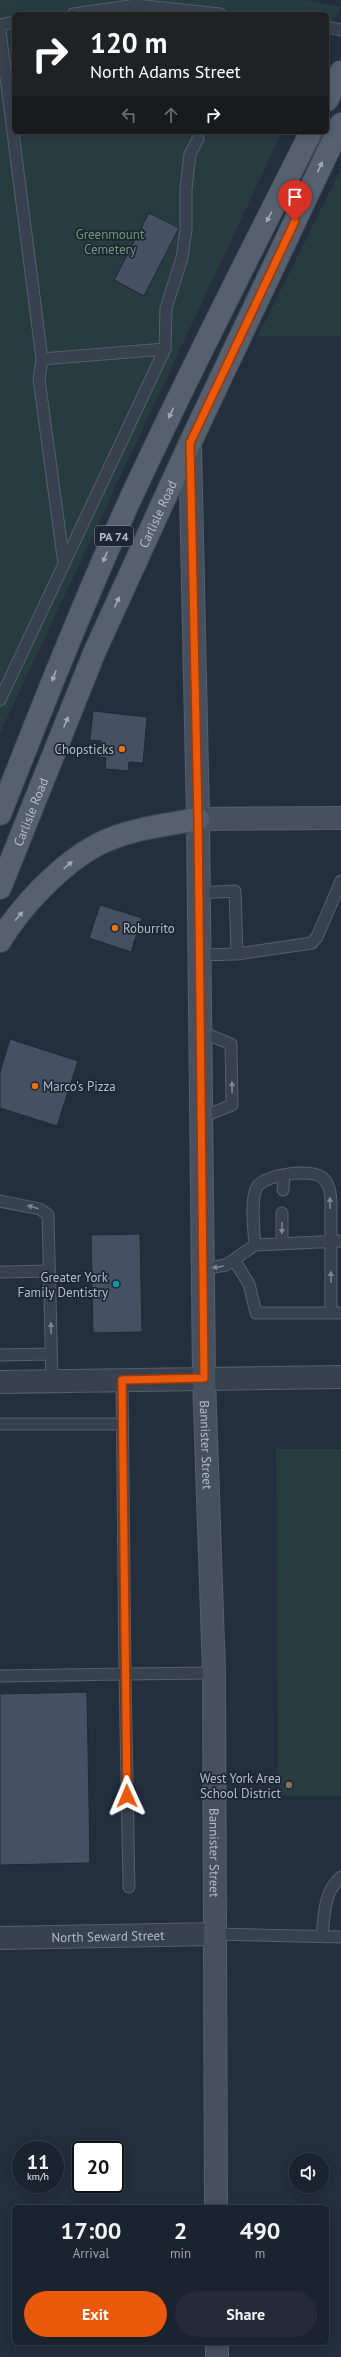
<!DOCTYPE html>
<html lang="en">
<head>
<meta charset="utf-8">
<style>
	body { margin:0; font-family:"PT Sans",sans-serif; background:#242b36; color:#f1f3f6; height:100vh; display:flex; flex-direction:column; font-size:15px; white-space:nowrap }
	* { box-sizing:border-box; margin:0 }
	p { font-size:13px; color:#a0a4aa }
	.icon { flex:none; width:22px; height:22px; fill:none; stroke:currentColor; stroke-width:2; stroke-linecap:round; stroke-linejoin:round }
	.map { position:relative; flex:1; overflow:hidden }
	.panel { position:absolute; left:12px; top:2205px; width:317px; height:140px; display:flex; flex-direction:column; background:#1b232e; border-radius:6px; box-shadow:0 2px 10px #0003,0 0 0 1px #39404a }
	.panel>* { flex:none }
	.guide { position:absolute; left:12px; top:12px; width:317px; height:122px; border-radius:6px; box-shadow:0 2px 10px #0003,0 0 0 1px #39404a; background:#202124; color:#fff; overflow:hidden }
	.controls { position:absolute; left:289px; top:2153px; display:grid; gap:8px }
	.controls a { display:grid; place-items:center; width:40px; height:40px; border-radius:50%; background:#1b232e; box-shadow:0 2px 10px #0003,0 0 0 1px #39404a; font-size:20px }
	.speed { position:absolute; left:12px; top:2141px; display:flex; gap:8px; font-size:20px; font-weight:700; text-align:center }
	.speed>* { display:grid; place-content:center; width:52px; height:52px; border-radius:50%; background:#1b232e; box-shadow:0 2px 10px #0003,0 0 0 1px #39404a; line-height:1 }
	.speed small { font-size:10px; font-weight:400 }
	.speed .limit { border:2px solid #111; border-radius:6px; background:#fff; color:#111 }
	.pin { position:absolute; display:grid; place-items:center; width:34px; height:34px; color:#fff; margin:-41px -17px; border-radius:50% 50% 50% 0; rotate:-45deg; box-shadow:0 0 4px #0007 }
	.pin .icon { rotate:45deg }
	.me { position:absolute; width:44px; margin:-22px; rotate:359deg; stroke-linejoin:round; filter:drop-shadow(0 0 3px #0008) }
	.turn { display:flex; align-items:center; gap:14px; height:84px; padding:0 12px; font-size:18px }
	.turn .icon { width:52px; height:52px; stroke-width:2.5 }
	.turn b { display:block; font-size:28px; line-height:34px }
	.lanes { display:flex; align-items:center; height:38px; padding:0 12px; background:#0003; justify-content:center; gap:20px; direction:ltr }
	.lanes .off { opacity:.35 }
	.eta { display:flex; justify-content:space-evenly; align-items:center; height:68px; text-align:center }
	.eta b { font-size:24px; font-weight:800; line-height:28px }
	.primary-button { display:flex; gap:8px; margin-top:auto; padding:8px 12px }
	.primary-button a { flex:1; height:46px; border-radius:24px; background:#ea580c; color:#fff; font-size:16px; font-weight:800; line-height:46px; text-align:center }
	.primary-button a+a { background:#242b36; color:#f1f3f6 }
	.map>svg:first-child { display:block }
</style>
</head>
<body>
<div class="map">
<svg width="341" height="2357" viewBox="0 0 341 2357">
	<rect width="100%" height="100%" fill="#242f3e"/>
	<path fill="#263c3f" d="M 0,0 L 305,0 L 340,7 L 327,35 L 327,14 L 14,14 L 14,132 L 282,132 L 0,733 Z
		M 341,169 L 341,336 L 258,336 Z
		M 276,1449 L 341,1449 L 341,1796 L 278,1796 Z"/>
	<path fill="#455162" stroke="#1f2835" d="M 149,213 L 179,228 L 144,296 L 114,280 Z
		M 93,711 L 147,717 L 143,763 L 129,762 L 128,771 L 105,769 L 106,758 L 99,757 L 101,741 L 90,740 Z
		M 100,905 L 142,918 L 131,952 L 89,938 Z
		M 10,1039 L 78,1061 L 57,1126 L 0,1108 L 0,1072 Z
		M 140,1234 L 142,1332 L 93,1333 L 91,1235 Z
		M 87,1692 L 90,1863 L 0,1865 L 0,1694 Z"/>
	<g fill="none" stroke-linecap="round" stroke-linejoin="round">
		<g stroke="#565f6c" stroke-width="13">
			<path id="lane" d="M 73,14 L 136,5 L 220,14
				M 0,25 L 14,22
				M 327,27 L 341,30
				M 0,31 L 42,359 L 165,349 L 0,700
				M 165,349 L 166,308 L 182,258 L 186,229 L 186,189 L 190,154 L 198,139
				M 42,359 L 39,379 L 64,564
				M 198,893 L 235,891 L 237,954 L 199,955
				M 237,954 L 312,943 L 317,937 L 341,881
				M 199,1031 L 231,1044 L 232,1105 L 200,1118
				M 283,1190 L 284,1175
				M 0,1201 L 40,1209 L 48,1215 L 52,1381
				M 282,1244 L 282,1213
				M 255,1245 C 254,1231 250,1199 257,1187 C 265,1174 312,1168 323,1178 C 330,1185 330,1192 331,1201 L 331,1313
				M 234,1260 L 249,1284 L 256,1313 L 341,1313
				M 202,1269 L 226,1265 L 255,1245 L 341,1241
				M 2,1272 L 49,1271
				M 0,1355 L 51,1354
				M 122,1380 L 125,1674 L 214,1673
				M 0,1424 L 123,1424
				M 0,1676 L 125,1674 L 129,1887
				M 215,1934 L 341,1937
				M 322,1937 C 324,1916 324,1891 341,1877"/>
		</g>
		<g stroke="#565f6c" stroke-width="24">
			<g id="street">
				<path d="M 0,1382 L 341,1377"/>
				<path id="s1" d="M 0,1938 L 215,1934"/>
			</g>
		</g>
		<g stroke="#565f6c" stroke-width="24">
			<g id="secondary">
				<path id="s2" d="M 190,443 L 198,819 L 204,1378 L 214,1673 L 216,2207"/>
				<path d="M 198,819 L 341,818"/>
				<path d="M 217,2343 L 217,2357"/>
			</g>
		</g>
		<g stroke="#414a57" stroke-width="24">
			<g id="primary">
				<path d="M 327,100 L 341,72"/>
				<path d="M 0,814 C 41,710 82,606 128,504 C 186,378 249,256 311,132"/>
				<path id="s3" d="M 0,888 L 95,651 L 190,443 L 341,124"/>
				<path d="M 0,941 C 21,906 61,864 97,845 C 127,829 165,825 198,819"/>
			</g>
		</g>
		<use href="#lane" stroke="#38414e" stroke-width="11"/>
		<use href="#street" stroke="#38414e" stroke-width="22"/>
		<use href="#secondary" stroke="#465061" stroke-width="22"/>
		<use href="#primary" stroke="#56606e" stroke-width="22"/>
	</g>
	<defs><path id="oneway-solid" d="M-6-.8H1V-3.2L6.5 0L1 3.2V.8H-6Z"/></defs>
	<g fill="#a1aab7">
		<use href="#oneway-solid" transform="translate(320 167) rotate(-65)"/>
		<use href="#oneway-solid" transform="translate(269 217) rotate(117)"/>
		<use href="#oneway-solid" transform="translate(171 413) rotate(115)"/>
		<use href="#oneway-solid" transform="translate(105 557) rotate(113)"/>
		<use href="#oneway-solid" transform="translate(117 602) rotate(-66)"/>
		<use href="#oneway-solid" transform="translate(54 676) rotate(111)"/>
		<use href="#oneway-solid" transform="translate(66 722) rotate(-67)"/>
		<use href="#oneway-solid" transform="translate(68 865) rotate(-42)"/>
		<use href="#oneway-solid" transform="translate(19 916) rotate(-50)"/>
	</g>
	<g fill="#7c8592">
		<use href="#oneway-solid" transform="translate(232 1087) rotate(-91)"/>
		<use href="#oneway-solid" transform="translate(330 1203) rotate(-91)"/>
		<use href="#oneway-solid" transform="translate(33 1207) rotate(-164)"/>
		<use href="#oneway-solid" transform="translate(282 1228) rotate(91)"/>
		<use href="#oneway-solid" transform="translate(218 1267) rotate(170)"/>
		<use href="#oneway-solid" transform="translate(331 1277) rotate(-91)"/>
		<use href="#oneway-solid" transform="translate(51 1328) rotate(-91)"/>
	</g>
	<g fill="none" stroke-linecap="round" stroke-linejoin="round">
		<g stroke="#983908" stroke-width="10">
			<path id="route" d="M 127,1796 L 122,1380 L 204,1378 L 198,819 L 190,443 L 295,221"/>
		</g>
		<use href="#route" stroke="#ea580c" stroke-width="7"/>
	</g>
	<g fill="#e8710a" stroke="#1d2633" stroke-width="1.5">
		<circle cx="122" cy="749" r="4"/>
		<circle cx="115" cy="928" r="4"/>
		<circle cx="35" cy="1086" r="4"/>
	</g>
	<circle fill="#0f9aa8" stroke="#1d2633" stroke-width="1.5" cx="116" cy="1284" r="4"/>
	<circle fill="#8d6e63" stroke="#1d2633" stroke-width="1.5" cx="289" cy="1785" r="4"/>
	<g text-anchor="middle" dominant-baseline="central" stroke-width="3.5" stroke-linejoin="round" paint-order="stroke">
		<rect fill="#1d2633" stroke="#878f9c" stroke-width="1" x="95" y="526" width="38" height="20" rx="3"/>
		<g font-size="12" font-weight="bold" fill="#b4bcc9">
			<text x="114" y="536">PA 74</text>
		</g>
		<g font-size="13" fill="#6b9a76" stroke="#1d2633">
			<text x="110" y="234">Greenmount<tspan x="110" dy="15">Cemetery</tspan></text>
		</g>
		<g font-size="13" fill="#b4bcc9" stroke="#1d2633">
			<text stroke="none"><textPath href="#s3" startOffset="406">Carlisle Road</textPath></text>
			<text stroke="none"><textPath href="#s3" startOffset="82">Carlisle Road</textPath></text>
			<text stroke="none"><textPath href="#s2" startOffset="1002">Bannister Street</textPath></text>
			<text stroke="none"><textPath href="#s2" startOffset="1410">Bannister Street</textPath></text>
			<text stroke="none"><textPath href="#s1" startOffset="108">North Seward Street</textPath></text>
		</g>
		<g font-size="13" fill="#b4bcc9" stroke="#1d2633" text-anchor="end">
			<text x="114" y="749">Chopsticks</text>
			<text x="123" y="928" text-anchor="start">Roburrito</text>
			<text x="43" y="1086" text-anchor="start">Marco's Pizza</text>
			<text x="108" y="1277">Greater York<tspan x="108" dy="15">Family Dentistry</tspan></text>
			<text x="281" y="1778">West York Area<tspan x="281" dy="15">School District</tspan></text>
		</g>
	</g>
</svg>
<div class="controls">
<a><svg class="icon" aria-label="sound" viewBox="0 0 24 24"><path d="M4 9h4l5-4v14l-5-4H4zM17 9q2 3 0 6"/></svg></a>
</div>
<div class="speed"><div>11<small>km/h</small></div><div class="limit">20</div></div>
<div class="pin" style="left:295px;top:221px;background:#d93025"><svg class="icon" aria-label="arrive" viewBox="0 0 24 24"><path d="M6 21V4h12l-3 4 3 4H6"/></svg></div>
<svg class="me" style="left:127px;top:1796px" viewBox="-20 -20 40 40"><path d="M0-17L14 15 0 8-14 15z" fill="#ea580c" stroke="#fff" stroke-width="4"/></svg>
<div class="guide">
<div class="turn"><svg class="icon" aria-label="right" viewBox="0 0 24 24"><path d="M7 20v-9h11M14 6l5 5-5 5"/></svg><div><b>120 m</b>North Adams Street</div></div>
<div class="lanes"><svg class="icon off" aria-label="left" viewBox="0 0 24 24"><path d="M17 20v-9H6M10 6l-5 5 5 5"/></svg><svg class="icon off" aria-label="ahead" viewBox="0 0 24 24"><path d="M12 20V5M6 11l6-6 6 6"/></svg><svg class="icon" aria-label="right" viewBox="0 0 24 24"><path d="M7 20v-9h11M14 6l5 5-5 5"/></svg></div>
</div>
<section class="panel">
<div class="eta">
<div><b>17:00</b><p>Arrival</p></div>
<div><b>2</b><p>min</p></div>
<div><b>490</b><p>m</p></div>
</div>
<div class="primary-button"><a>Exit</a><a>Share</a></div>
</section>
</div>
</body>
</html>
